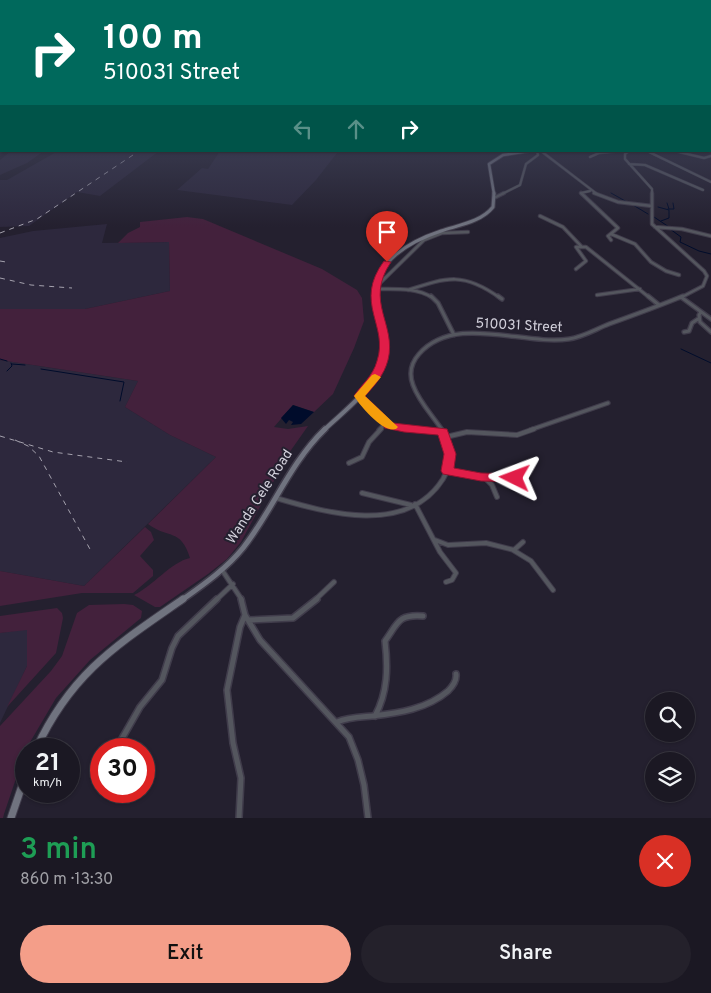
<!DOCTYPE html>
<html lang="en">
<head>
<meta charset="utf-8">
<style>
	body { margin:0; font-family:Overpass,sans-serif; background:#24212b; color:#f1f3f6; height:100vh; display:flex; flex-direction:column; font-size:19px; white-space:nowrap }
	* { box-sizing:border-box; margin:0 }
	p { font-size:16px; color:#a0a0a6 }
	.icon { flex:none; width:28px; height:28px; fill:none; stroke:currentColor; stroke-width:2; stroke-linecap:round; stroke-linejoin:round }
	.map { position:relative; height:818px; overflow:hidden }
	.drawer { display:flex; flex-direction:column; background:#1b1823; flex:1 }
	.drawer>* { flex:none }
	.top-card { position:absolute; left:0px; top:0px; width:711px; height:152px; box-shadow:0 1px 4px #0004,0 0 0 1px #393741; background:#00695c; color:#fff; overflow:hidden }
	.tools { position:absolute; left:645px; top:692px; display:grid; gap:10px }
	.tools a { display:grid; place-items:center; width:50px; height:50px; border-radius:50%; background:#1b1823; box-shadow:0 1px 4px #0004,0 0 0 1px #393741; font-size:25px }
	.speed { position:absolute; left:15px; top:738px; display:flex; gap:10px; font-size:25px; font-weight:700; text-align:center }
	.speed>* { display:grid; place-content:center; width:65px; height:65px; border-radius:50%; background:#1b1823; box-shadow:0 1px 4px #0004,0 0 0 1px #393741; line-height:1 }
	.speed small { font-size:12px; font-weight:400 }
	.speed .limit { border:8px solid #d22; background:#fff; color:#111 }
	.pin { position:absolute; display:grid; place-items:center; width:42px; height:42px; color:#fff; margin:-51px -21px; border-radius:50% 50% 50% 0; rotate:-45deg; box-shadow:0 0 5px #0007 }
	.pin .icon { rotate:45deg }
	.me { position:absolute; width:55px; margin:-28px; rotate:273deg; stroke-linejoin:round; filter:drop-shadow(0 0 4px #0008) }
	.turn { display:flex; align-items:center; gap:18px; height:105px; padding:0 20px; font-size:22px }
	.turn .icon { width:65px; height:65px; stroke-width:2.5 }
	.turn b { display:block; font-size:35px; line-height:42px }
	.lanes { display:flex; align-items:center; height:48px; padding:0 20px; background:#0003; justify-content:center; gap:25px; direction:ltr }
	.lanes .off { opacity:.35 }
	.round { display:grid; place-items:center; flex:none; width:52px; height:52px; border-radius:26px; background:#24212b }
	.summary { display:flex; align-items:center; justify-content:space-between; height:85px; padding:0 20px }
	h1 { font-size:30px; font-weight:600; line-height:38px; color:#1e9e55 }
	.button { display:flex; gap:10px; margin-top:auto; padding:10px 20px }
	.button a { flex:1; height:58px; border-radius:30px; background:#f49e89; color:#111; font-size:20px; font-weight:600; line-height:58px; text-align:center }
	.button a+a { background:#24212b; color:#f1f3f6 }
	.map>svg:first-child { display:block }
</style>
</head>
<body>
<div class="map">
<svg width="711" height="818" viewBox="0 0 711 818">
	<rect width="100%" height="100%" fill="#24202f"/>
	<path fill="#2d283d" d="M 11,151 L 44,151 L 27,163 L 0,175 L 0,160 Z
		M 58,151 L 159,151 L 100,196 L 77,192 L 29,226 L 0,227 L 0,180 L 7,180 Z
		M 220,151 L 337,151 L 337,153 L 316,180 L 292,205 L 177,190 L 202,168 L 208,169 Z
		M 107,224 L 102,243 L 169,242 L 170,291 L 85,309 L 0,309 L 0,238 L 33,231 Z
		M 0,360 L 138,381 L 125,407 L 170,435 L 216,457 L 84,586 L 0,571 Z
		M 27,629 L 27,666 L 0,723 L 0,633 Z"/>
	<path fill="#43213c" d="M 187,217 L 203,219 L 322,269 L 357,290 L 362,298 L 364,321 L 354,348 L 333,394 L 314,412 L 293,405 L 274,427 L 288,429 L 308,426 L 289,453 L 241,542 L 227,559 L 208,574 L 160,607 L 155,607 L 134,595 C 153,586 171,562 190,558 C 181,528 168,539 148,524 L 216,457 L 170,435 L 125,407 L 138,381 L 0,360 L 0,309 L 85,309 L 170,291 L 169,242 L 118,243 L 128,233 L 140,227 L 140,222 Z
		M 145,527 L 151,532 L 154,540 L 140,556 L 153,570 L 153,576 L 133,593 L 82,593 L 0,606 L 0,571 L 84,586 Z
		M 124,604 L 133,605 L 142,611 L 141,618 L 90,660 L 56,698 L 26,749 L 4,814 L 3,818 L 0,818 L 0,726 L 51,671 L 62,656 L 77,613 L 89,605 Z
		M 57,608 L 62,613 L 63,618 L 56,653 L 7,707 L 27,666 L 27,630 L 0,633 L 0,616 Z"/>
	<path fill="#000c2b" d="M 293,405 L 314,412 L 301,424 L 291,425 L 293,422 L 289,420 L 286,424 L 281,418 Z"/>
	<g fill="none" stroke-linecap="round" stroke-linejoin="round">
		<path stroke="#000c2b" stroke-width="1" d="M 611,193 L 627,202
			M 667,203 L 669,209
			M 633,205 L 648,214
			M 658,207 L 669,210 L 669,218 L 661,221
			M 668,209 L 674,209 L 673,203
			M 654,217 L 669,227
			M 670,229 L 681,237 L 680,242 L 699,251 L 711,254
			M 681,349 L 711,363
			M 0,359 L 7,361
			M 12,364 L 25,365
			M 41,369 L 124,382 L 120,401
			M 7,371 L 12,366 L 11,363"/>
		<g stroke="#403c4b" stroke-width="3">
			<path id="street-far4" d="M 541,151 L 597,194
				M 629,151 L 625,154 L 625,159 L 652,189 L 652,194
				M 647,151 L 711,182
				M 675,151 L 704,158 L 711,156
				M 590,157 L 599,153 L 621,151
				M 629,164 L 645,165 L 703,190
				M 502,194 L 520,185 L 526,164 L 538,155 L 537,151
				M 582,194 L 581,193 L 590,191"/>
		</g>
		<g stroke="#403c4b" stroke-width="4.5">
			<path id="street-far3" d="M 581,193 L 618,228 L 608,236 L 611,240
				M 594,193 L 618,202 L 652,206
				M 652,193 L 652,224 L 704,271 L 707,276 L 703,286 L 680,298
				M 494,198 L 504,193
				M 540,216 L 563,227 L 581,246
				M 655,227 L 682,229 L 711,236
				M 611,234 L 635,244 L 651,262 L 666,271 L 679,275
				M 576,269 L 586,261 L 576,247 L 586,247 L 650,298
				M 377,286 L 424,240 L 442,233 L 468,232
				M 375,289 C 395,289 416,287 433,298
				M 408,290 C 448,277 464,272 500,298
				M 597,295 L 640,289"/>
		</g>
		<g stroke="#403c4b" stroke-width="5.5">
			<path id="street-far2" d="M 431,296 L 438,303 L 454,335
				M 498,296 L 502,299
				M 648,296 L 659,305
				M 681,297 L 711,319
				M 701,312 L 699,315 L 700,322 L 711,332
				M 684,332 L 689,331 L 692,323 L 698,319
				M 360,397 L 389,426 L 427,430
				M 379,430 L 386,423
				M 442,430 C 433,416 419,402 413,385 C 409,374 411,363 419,354 C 455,313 523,346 569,339 C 583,337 596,329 609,324 C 634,315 659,306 683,296
				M 530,430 L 608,403"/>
		</g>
		<g stroke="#403c4b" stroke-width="6">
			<path id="street-far1" d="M 416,429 L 443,432
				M 446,437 L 467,432 L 517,435 L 534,429
				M 349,463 L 362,457 L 369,442 L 381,429
				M 447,471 L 481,477 L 515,478
				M 485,478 L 492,485 L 497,497
				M 362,493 L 411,505
				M 276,498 C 327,513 407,536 443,479 C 453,462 451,446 441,429
				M 415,504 L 440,552 L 456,573 L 452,580 L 446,582
				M 435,540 L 448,545 L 486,543 L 514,550 L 523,542
				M 513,550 L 531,561 L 553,590
				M 222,570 L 242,600
				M 216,600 L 233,584
				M 315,600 L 334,582"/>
		</g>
		<g stroke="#403c4b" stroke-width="8">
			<path id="street" d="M 241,599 L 245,615 L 260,640 L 349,737 L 358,760 L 364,785 L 368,818
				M 248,620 L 293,618 L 317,599
				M 375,716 C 388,692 388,667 385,641 C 398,623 398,614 423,616
				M 337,722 C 348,717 360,717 372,716 C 399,713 427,709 448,691 C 453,686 457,681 456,674
				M 116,749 L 140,707 L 162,680 L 172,648 L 178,636 L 217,599
				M 239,818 L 241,778 L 233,743 L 227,690 L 240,627 L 245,615"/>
		</g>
		<g stroke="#403c4b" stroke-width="4">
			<path id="secondary-far4" d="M 494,194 L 489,164 L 503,155 L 529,151"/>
		</g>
		<g stroke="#403c4b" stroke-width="5">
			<path id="secondary-far3" d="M 376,298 C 373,261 411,241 441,231 C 459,225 481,222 493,207 L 494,193"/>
		</g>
		<g stroke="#403c4b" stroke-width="6">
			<path id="secondary-far2" d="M 324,430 C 349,406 387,381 384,342 C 382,326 376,312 375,296"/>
		</g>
		<g stroke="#403c4b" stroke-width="8">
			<path id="secondary-far1" d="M 182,600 C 203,585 226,569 243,548 C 273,510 289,464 325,429"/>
		</g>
		<g stroke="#403c4b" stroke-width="9">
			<path id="secondary" d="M 36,749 C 72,672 117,645 183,599
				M 11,818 L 26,774"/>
		</g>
		<use href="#street-far4" stroke="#54565e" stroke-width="2"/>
		<use href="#street-far3" stroke="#54565e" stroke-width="2.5"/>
		<use href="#street-far2" stroke="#54565e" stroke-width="3"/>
		<use href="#street-far1" stroke="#54565e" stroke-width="4"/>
		<use href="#street" stroke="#54565e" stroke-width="5"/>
		<use href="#secondary-far4" stroke="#70737f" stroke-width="2.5"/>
		<use href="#secondary-far3" stroke="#70737f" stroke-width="3"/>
		<use href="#secondary-far2" stroke="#70737f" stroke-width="4"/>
		<use href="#secondary-far1" stroke="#70737f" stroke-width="5"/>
		<use href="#secondary" stroke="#70737f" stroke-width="7"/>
		<path stroke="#a5a2ae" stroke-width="1" stroke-dasharray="5 5" stroke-linecap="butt" d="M 0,233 L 37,219 L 139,151
			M 0,261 L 6,262
			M 0,278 L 31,285 L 72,288
			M 0,436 L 53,452 L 127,462
			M 15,440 L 28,446 L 39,456 L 91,551"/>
	</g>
	<linearGradient id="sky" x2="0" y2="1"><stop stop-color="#14121a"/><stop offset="0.5" stop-color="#3f4258"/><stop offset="1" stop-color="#3f4258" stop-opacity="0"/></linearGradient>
	<rect width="711" height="227" fill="url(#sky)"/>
	<path fill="#e11d48" stroke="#92132f" d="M 384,261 L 391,262 C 364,302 397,324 388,360 C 384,375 375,385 365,396 L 393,423 L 447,429 L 456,454 L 454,468 L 481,473 L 515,474 L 520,475 L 522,478 L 520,482 L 481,481 L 443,474 L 441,471 L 444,454 L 438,435 L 404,432 L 385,428 L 354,396 C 362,384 373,376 377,361 C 389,325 353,303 384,261 Z"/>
	<path fill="#f59e0b" d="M 375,374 L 381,377 L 365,396 L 398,427 L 396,429 C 383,433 361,407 354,396 L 372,375 Z"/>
	<g text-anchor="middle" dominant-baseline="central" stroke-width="4" stroke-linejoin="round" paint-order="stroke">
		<g font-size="14" fill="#d2d0db" stroke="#24202f">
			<text transform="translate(519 326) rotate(3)">510031 Street</text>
			<text transform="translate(260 497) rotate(-57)">Wanda Cele Road</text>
		</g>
	</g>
</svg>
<div class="tools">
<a><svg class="icon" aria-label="search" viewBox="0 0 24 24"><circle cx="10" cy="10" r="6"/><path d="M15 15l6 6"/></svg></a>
<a><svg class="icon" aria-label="layers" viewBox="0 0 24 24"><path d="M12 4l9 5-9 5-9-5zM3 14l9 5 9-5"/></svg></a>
</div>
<div class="speed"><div>21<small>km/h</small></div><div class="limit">30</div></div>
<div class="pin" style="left:387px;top:262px;background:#d93025"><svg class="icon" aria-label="arrive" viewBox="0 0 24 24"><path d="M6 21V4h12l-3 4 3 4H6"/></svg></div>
<svg class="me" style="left:515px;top:478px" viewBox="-20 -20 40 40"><path d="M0-17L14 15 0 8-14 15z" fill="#e11d48" stroke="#fff" stroke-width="4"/></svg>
<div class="top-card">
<div class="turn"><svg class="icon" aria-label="right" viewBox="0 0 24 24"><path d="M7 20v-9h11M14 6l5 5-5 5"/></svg><div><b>100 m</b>510031 Street</div></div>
<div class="lanes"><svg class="icon off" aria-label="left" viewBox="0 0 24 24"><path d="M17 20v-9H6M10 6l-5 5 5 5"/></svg><svg class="icon off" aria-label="ahead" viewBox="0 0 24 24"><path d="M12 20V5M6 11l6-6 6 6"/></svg><svg class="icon" aria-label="right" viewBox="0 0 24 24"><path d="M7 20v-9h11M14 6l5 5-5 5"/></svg></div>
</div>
</div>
<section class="drawer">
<div class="summary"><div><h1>3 min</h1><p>860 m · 13:30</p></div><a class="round" style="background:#d93025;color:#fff"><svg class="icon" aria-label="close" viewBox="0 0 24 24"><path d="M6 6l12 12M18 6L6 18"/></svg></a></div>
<div class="button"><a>Exit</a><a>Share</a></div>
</section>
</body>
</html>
